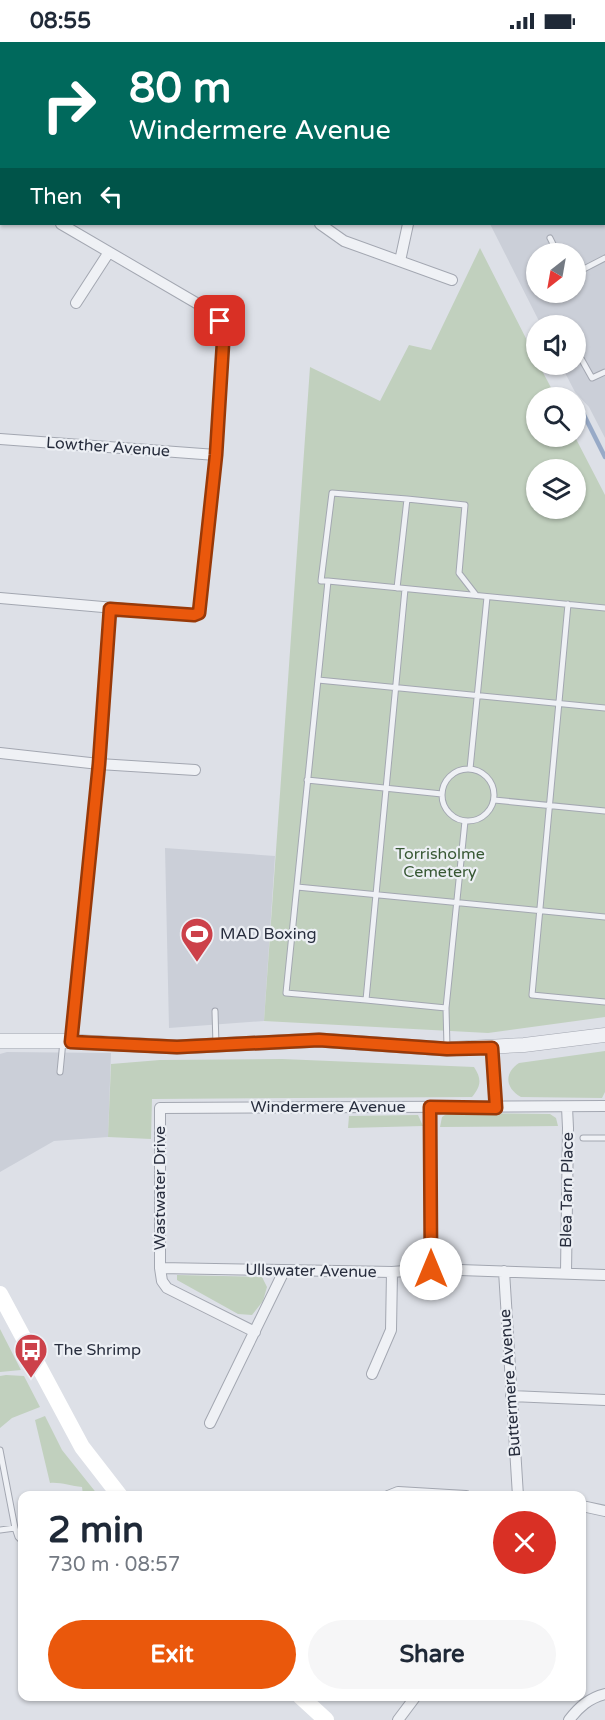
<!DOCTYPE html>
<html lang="en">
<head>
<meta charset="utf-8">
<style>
	body { margin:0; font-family:"Varela Round",sans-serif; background:#f6f6f7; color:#1f2937; height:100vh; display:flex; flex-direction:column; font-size:22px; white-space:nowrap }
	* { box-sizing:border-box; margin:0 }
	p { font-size:20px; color:#747a83 }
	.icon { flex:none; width:33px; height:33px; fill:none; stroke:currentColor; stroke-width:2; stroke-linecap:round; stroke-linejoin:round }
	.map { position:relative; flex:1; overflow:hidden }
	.sheet { position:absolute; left:18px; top:1449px; width:568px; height:210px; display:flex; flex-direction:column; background:#fff; border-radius:12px; box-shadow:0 2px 4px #0004 }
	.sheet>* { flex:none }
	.hud { position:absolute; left:0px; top:0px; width:606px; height:183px; box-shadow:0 2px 4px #0004; background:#00695c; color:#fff; overflow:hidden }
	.needle { width:39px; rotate:211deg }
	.fabs { position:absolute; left:526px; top:201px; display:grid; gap:12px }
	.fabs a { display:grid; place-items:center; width:60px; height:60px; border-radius:50%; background:#fff; box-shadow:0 2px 4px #0004; font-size:30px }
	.pin { position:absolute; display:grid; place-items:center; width:51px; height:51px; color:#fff; margin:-26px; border-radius:12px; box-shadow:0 3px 9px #0006 }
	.me { position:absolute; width:66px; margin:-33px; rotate:0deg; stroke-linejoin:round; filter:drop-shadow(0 0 4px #0008) }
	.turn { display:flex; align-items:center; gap:21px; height:126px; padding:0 30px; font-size:27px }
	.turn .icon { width:78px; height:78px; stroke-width:2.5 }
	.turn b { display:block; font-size:42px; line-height:51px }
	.then { display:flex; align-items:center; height:57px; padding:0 30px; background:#0003; gap:12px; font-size:22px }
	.round { display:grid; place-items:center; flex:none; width:63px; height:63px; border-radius:32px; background:#f6f6f7 }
	.head { display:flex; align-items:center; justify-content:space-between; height:102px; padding:0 30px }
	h1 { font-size:36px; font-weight:700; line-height:45px }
	.action { display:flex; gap:12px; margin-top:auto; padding:12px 30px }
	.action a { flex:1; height:69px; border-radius:36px; background:#ea580c; color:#fff; font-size:24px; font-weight:700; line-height:69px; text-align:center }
	.action a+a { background:#f6f6f7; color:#1f2937 }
	.status { display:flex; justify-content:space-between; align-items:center; height:42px; padding:0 30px; background:#fff; direction:ltr }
	.status svg { height:16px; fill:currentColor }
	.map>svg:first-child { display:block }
</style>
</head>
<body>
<div class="status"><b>08:55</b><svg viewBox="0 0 49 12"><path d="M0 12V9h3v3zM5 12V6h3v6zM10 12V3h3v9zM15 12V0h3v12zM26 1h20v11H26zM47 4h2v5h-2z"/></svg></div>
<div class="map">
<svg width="605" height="1678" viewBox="0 0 605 1678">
	<rect width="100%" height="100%" fill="#dde0e7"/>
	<path fill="#cbcfd8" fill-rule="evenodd" d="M 399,0 L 605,0 L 605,396 L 589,365 L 575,350 L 561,323 L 576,322 L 576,284 L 541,283 L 490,182 L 604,182 L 604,2 ZM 537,212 L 576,212 L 576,250 L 537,250 Z
		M 165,806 L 275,814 L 264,979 L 169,986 Z
		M 7,1010 L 111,1011 L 108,1095 L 54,1099 L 0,1130 L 0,1012 Z"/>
	<path fill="#c1d0be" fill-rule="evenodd" d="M 480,206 L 537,318 L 537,322 L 539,323 L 556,355 L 537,356 L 537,394 L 575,395 L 605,453 L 605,975 L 488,991 L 264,979 L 310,325 L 380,359 L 409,303 L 431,308 ZM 537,428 L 576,428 L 576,466 L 537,466 Z
		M 605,1009 L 605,1050 L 602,1056 L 521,1055 C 505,1046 504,1031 519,1021 Z
		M 282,1017 L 474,1025 C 482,1037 481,1044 472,1055 L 152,1057 L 151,1097 L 108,1095 L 111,1022 L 160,1018 Z
		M 448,1071 L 550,1072 L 556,1076 L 558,1084 L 440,1085 L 442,1075 Z
		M 418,1073 L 423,1084 L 348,1086 L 349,1074 Z
		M 177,1233 L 262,1235 L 267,1245 L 263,1259 L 252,1273 L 238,1272 L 177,1238 Z
		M 0,1287 L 21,1328 L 0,1330 Z
		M 6,1333 L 24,1334 L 40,1365 L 12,1376 L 0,1386 L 0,1334 Z
		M 45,1374 L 62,1408 L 98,1453 L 83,1453 L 82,1445 C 71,1444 60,1440 50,1441 L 35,1378 Z"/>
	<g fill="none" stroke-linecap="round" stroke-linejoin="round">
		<path stroke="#98aac7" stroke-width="4.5" d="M 581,367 L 605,415"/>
		<g stroke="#a3a7b1" stroke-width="7">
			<path id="service" d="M 435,0 L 436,2
				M 473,0 L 474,2
				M 593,0 L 594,2
				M 571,2 L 576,0
				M 604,21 L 605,22
				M 604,152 L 605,152
				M 550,196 L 558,212
				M 576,231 L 605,216
				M 578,311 L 592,336 L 605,330
				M 328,539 L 321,539 L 332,451 L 407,457
				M 397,546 L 407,457 L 465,463 L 459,531 L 476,553
				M 405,547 L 366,958 L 286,951 L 328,539 L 605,566
				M 568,562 L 532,953 L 605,960
				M 318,638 L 605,666
				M 470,727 L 487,555
				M442 753a26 26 0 1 1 52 0a26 26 0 1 1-52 0Z
				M 307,738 L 442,752
				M 494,758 L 605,769
				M 297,845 L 605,875
				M 366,958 L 446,966
				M 215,969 L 216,1003
				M 447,1005 L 446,966 L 465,779
				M 60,1030 L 63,999
				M 583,1096 L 605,1096
				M 0,1408 L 15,1486
				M 0,1488 L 15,1486 L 18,1495 L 22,1499"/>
		</g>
		<g stroke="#a3a7b1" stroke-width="12">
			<path id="minor" d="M 564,0 L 564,2
				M 67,2 L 67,0
				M 207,2 L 207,0
				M 349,2 L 351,0
				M 604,81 L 605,82
				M 0,168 L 2,168
				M 320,182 L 344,199 L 452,238
				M 400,219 L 408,182
				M 76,261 L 109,210
				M 0,397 L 216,413
				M 0,556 L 194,573 L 199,571 L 200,567 L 216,413 L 224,285 L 210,269 L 61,182
				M 0,711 L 99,722 L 195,728
				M 71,1000 L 99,722 L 110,567
				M 492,1006 L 496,1066
				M 430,1065 L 431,1227
				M 160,1226 L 392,1230 L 431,1227 L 605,1233
				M 504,1229 L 518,1454
				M 566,1231 L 568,1086 L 567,1065
				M 255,1290 L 167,1246 L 162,1239 L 160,1226 L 160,1066 L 605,1064
				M 372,1332 L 391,1288 L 392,1230
				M 511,1354 L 605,1358
				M 210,1381 L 284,1229
				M 388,1454 L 398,1450 L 466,1454
				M 582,1464 L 605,1469
				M 398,1678 L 416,1654
				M 569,1678 C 579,1665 589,1656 605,1652"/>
		</g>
		<g stroke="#a3a7b1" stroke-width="15">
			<path id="tertiary" d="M 0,999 L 63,999 L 177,1005 L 319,998 L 447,1007 L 524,1003 L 605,993"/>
		</g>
		<use href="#service" stroke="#eff1f5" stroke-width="5"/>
		<use href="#minor" stroke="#eff1f5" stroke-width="10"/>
		<use href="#tertiary" stroke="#eff1f5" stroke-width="14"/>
		<path stroke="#fff" stroke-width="16" d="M 0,1252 L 82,1405 L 120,1454
			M 300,1654 L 326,1678"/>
	</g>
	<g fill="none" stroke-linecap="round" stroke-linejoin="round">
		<g stroke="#983908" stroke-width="15">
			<path id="route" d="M 220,279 L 224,285 L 216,413 L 199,571 L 194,573 L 110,567 L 99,722 L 71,1000 L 177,1005 L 319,998 L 447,1007 L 492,1006 L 496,1066 L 430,1065 L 431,1227"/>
		</g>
		<use href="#route" stroke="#ea580c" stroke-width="10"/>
	</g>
	<defs>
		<g id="stadium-pin" transform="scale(1.725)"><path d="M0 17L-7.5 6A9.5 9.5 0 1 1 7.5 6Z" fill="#cc414a" stroke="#eceff4"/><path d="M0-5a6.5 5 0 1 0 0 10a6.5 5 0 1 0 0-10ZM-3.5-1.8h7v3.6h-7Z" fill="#fff"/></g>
		<g id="bus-pin" transform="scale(1.725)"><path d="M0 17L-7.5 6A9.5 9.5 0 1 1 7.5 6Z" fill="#cc414a" stroke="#eceff4"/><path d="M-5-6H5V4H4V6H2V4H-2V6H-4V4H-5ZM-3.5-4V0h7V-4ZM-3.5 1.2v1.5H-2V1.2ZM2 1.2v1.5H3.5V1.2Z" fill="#fff"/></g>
	</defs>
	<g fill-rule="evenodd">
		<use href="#stadium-pin" x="197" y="892"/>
		<use href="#bus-pin" x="31" y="1308"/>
	</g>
	<g text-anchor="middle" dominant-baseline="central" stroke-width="4.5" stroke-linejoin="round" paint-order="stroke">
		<g font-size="16" fill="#272d3d" stroke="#eceff4">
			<text transform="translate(108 405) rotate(4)">Lowther Avenue</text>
			<text x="328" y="1065">Windermere Avenue</text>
			<text transform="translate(160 1146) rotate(-90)">Wastwater Drive</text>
			<text transform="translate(567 1148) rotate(-89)">Blea Tarn Place</text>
			<text transform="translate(311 1229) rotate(1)">Ullswater Avenue</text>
			<text transform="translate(510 1341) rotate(-94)">Buttermere Avenue</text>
		</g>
		<g font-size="16" fill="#385834" stroke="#eceff4">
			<text x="440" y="812">Torrisholme<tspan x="440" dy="18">Cemetery</tspan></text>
		</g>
		<g font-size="16" fill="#272d3d" stroke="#eceff4" text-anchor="start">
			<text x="220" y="892">MAD Boxing</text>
			<text x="54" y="1308">The Shrimp</text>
		</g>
	</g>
</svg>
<div class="fabs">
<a><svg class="needle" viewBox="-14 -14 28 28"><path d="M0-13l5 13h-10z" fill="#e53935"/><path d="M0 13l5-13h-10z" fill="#747a83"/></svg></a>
<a><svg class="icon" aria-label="sound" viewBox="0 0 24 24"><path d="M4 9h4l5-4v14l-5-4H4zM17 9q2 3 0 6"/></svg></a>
<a><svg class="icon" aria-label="search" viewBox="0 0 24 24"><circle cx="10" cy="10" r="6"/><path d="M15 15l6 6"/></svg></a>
<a><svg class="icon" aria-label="layers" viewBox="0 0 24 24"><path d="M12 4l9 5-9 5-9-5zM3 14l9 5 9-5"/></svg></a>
</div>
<div class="pin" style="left:220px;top:279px;background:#d93025"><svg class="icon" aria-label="arrive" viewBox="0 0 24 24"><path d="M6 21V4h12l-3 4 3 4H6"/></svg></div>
<svg class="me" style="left:431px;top:1227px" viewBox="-20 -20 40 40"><circle r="19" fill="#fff"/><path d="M0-13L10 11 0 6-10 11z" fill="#ea580c"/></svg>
<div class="hud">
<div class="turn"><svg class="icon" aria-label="right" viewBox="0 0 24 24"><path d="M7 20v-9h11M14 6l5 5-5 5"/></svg><div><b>80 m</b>Windermere Avenue</div></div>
<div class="then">Then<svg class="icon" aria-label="left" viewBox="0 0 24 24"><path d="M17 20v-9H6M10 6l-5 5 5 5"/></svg></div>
</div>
<section class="sheet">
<div class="head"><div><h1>2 min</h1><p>730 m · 08:57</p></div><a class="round" style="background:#d93025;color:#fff"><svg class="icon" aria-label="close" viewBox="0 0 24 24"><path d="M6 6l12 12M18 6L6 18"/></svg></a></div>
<div class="action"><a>Exit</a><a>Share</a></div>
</section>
</div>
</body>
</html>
